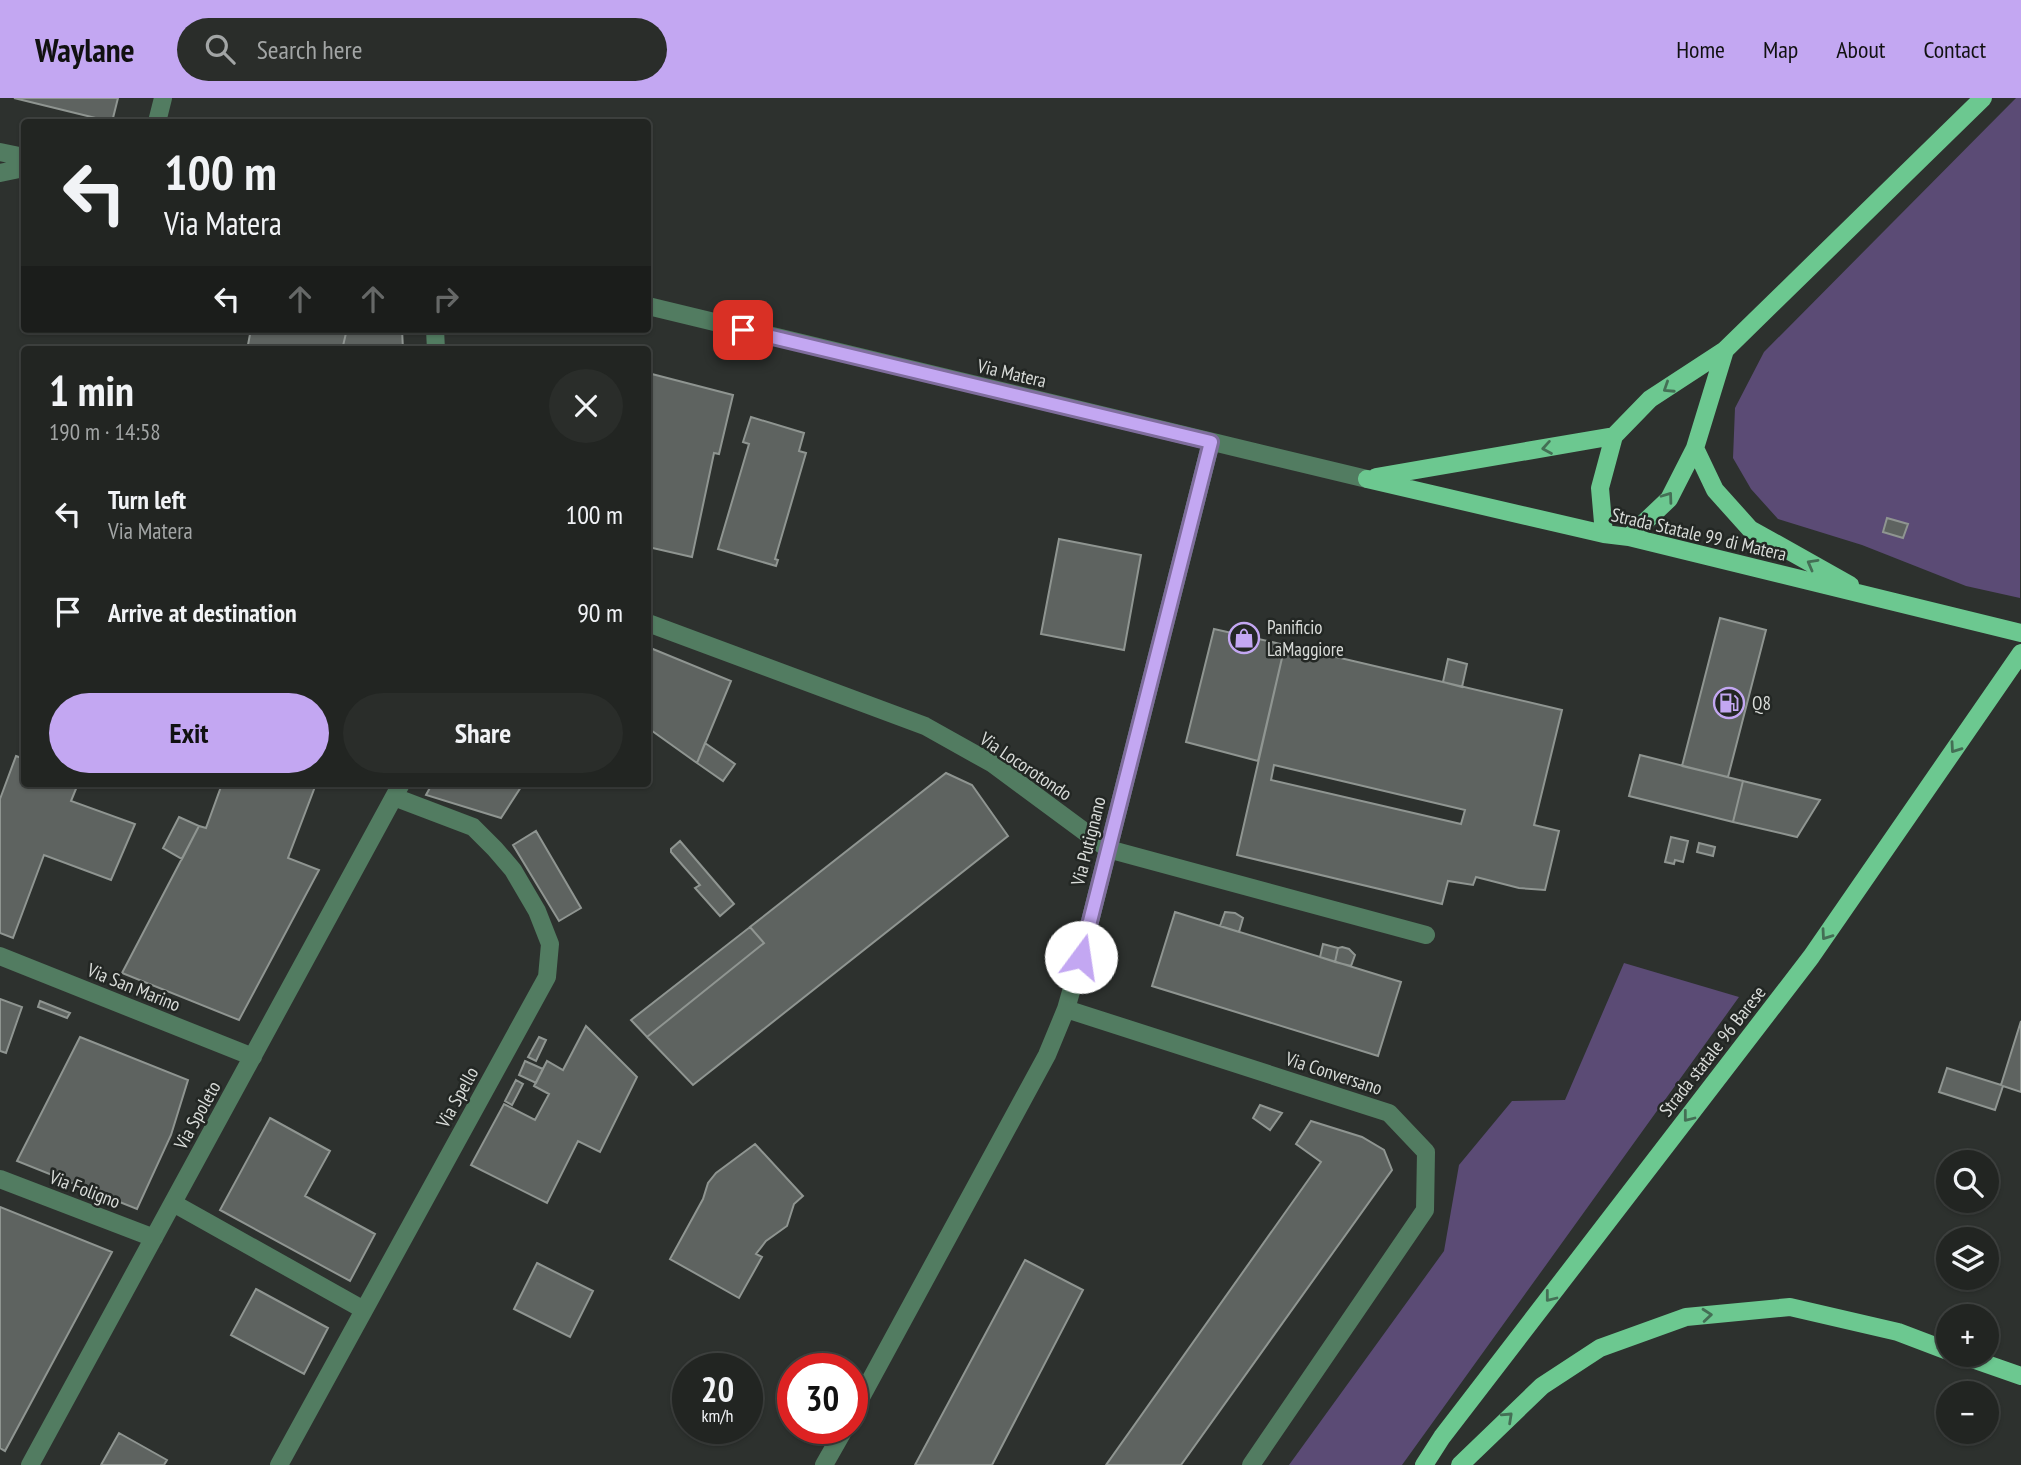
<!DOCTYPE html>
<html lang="en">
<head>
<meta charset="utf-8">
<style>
	body { margin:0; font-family:"PT Sans Narrow",sans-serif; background:#2a2d2a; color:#f1f3f6; height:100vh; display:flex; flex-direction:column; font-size:26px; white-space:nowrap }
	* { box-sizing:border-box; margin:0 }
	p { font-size:23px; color:#a2a5a5 }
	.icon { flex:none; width:38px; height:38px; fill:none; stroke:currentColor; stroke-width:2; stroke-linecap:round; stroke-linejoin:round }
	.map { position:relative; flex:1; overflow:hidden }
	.details { position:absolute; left:21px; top:248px; width:630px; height:441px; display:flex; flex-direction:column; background:#222522; border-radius:7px; box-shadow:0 2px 5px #0004,0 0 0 2px #3f4240 }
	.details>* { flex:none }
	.guide { position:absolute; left:21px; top:21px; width:630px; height:214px; border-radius:7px; box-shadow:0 2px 5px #0004,0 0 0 2px #3f4240; background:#222522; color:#f1f3f6; overflow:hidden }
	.fabs { position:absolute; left:1936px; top:1052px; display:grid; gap:14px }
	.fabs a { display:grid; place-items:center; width:63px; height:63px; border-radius:50%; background:#222522; box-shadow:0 2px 5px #0004,0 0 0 2px #3f4240; font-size:35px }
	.speed { position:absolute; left:672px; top:1255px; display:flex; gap:14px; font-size:35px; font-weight:700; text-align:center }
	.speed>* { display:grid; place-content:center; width:91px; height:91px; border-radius:50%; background:#222522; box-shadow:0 2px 5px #0004,0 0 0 2px #3f4240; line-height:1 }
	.speed small { font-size:18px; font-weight:400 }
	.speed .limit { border:10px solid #d22; background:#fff; color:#111 }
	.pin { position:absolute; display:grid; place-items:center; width:60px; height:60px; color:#fff; margin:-30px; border-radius:14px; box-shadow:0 4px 10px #0006 }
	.me { position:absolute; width:77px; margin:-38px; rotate:14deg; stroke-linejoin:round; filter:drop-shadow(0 0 5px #0008) }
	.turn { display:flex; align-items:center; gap:24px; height:147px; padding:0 28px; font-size:32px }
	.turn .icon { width:91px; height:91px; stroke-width:2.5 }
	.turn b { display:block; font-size:49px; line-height:60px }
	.lanes { display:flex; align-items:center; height:66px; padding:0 28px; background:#0003; justify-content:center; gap:35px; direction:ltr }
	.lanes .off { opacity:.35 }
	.round { display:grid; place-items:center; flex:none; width:74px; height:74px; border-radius:37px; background:#2a2d2a }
	.head { display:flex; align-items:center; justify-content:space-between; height:119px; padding:0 28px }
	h1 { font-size:42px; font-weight:600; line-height:52px }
	.primary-button { display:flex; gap:14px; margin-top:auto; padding:14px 28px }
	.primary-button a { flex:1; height:80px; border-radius:42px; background:#c3a7f2; color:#111; font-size:28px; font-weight:600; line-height:80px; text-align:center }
	.primary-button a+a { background:#2a2d2a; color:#f1f3f6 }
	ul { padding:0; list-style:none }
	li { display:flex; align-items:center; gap:21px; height:98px; padding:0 28px }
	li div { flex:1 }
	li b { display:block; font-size:26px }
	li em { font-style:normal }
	header { display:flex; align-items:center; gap:42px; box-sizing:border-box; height:98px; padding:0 35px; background:#c3a7f2; color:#111 }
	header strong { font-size:33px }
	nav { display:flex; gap:38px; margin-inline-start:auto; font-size:24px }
	.search { width:490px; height:63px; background:#2a2d2a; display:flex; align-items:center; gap:18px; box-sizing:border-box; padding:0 24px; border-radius:38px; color:#a2a5a5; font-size:26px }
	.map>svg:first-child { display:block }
</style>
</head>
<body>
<header>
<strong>Waylane</strong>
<div class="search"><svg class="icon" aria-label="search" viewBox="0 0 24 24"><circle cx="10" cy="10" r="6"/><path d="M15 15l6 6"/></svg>Search here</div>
<nav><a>Home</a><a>Map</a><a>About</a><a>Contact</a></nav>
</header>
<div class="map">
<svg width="2021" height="1367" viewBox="0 0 2021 1367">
	<rect width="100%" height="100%" fill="#2d312e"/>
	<path fill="#5b4b75" d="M 2016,0 L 2021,0 L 2020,500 L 1966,488 L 1862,447 L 1778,421 L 1751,391 L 1733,360 L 1735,310 L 1764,254 Z
		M 1624,865 L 1739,899 L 1402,1367 L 1289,1367 L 1444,1153 L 1459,1067 L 1512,1003 L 1565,1002 Z"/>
	<path fill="#5e6360" stroke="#8f9591" stroke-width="2" fill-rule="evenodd" d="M 14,0 L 118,0 L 112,24 Z
		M 251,231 L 347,231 L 342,252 L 247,252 Z
		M 347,231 L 402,231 L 403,252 L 342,252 Z
		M 648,275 L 733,297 L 719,356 L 714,355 L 692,459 L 648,449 Z
		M 751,319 L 804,335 L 799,353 L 806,355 L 775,461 L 778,462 L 776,468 L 718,451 L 749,346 L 743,344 Z
		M 1887,420 L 1908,426 L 1903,440 L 1883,434 Z
		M 1059,441 L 1141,457 L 1124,552 L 1041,536 Z
		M 1720,520 L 1766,532 L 1728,679 L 1682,668 Z
		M 1214,531 L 1285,547 L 1258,663 L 1186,644 Z
		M 1285,547 L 1562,612 L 1534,727 L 1559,733 L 1545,792 L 1519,790 L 1476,779 L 1473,787 L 1448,783 L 1442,806 L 1237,757 ZM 1274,667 L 1465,712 L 1461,726 L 1271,682 Z
		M 648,549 L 731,583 L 697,665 L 648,630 Z
		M 1448,561 L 1467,566 L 1462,589 L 1443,584 Z
		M 705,645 L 735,666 L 723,683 L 697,665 Z
		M 1640,657 L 1743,683 L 1733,724 L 1629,698 Z
		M 16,658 L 24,661 L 24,686 L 78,686 L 71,703 L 135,726 L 111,782 L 44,757 L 13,840 L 0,835 L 0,701 Z
		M 946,675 L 972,687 L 1008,738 L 693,987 L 647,939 L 764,845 L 750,829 Z
		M 1743,683 L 1820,702 L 1797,739 L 1733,724 Z
		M 222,686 L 316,686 L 288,760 L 319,772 L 239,922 L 122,875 L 199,728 L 206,730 Z
		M 432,686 L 523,686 L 501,720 L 426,697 Z
		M 179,719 L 199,728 L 182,761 L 163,750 Z
		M 536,733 L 581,810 L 559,823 L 513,747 Z
		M 1671,739 L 1688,743 L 1683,764 L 1675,762 L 1674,766 L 1665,764 Z
		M 680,743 L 734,806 L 720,818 L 695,790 L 700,787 L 671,754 L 671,751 Z
		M 1699,745 L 1715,749 L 1713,758 L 1697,754 Z
		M 1175,814 L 1401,884 L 1378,958 L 1152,888 Z
		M 1225,814 L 1235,815 L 1243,820 L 1239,834 L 1220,828 Z
		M 750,829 L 764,845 L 647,939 L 631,922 Z
		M 1323,846 L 1338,850 L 1335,864 L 1320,859 Z
		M 1342,849 L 1349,851 L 1355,857 L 1351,868 L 1335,864 L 1338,850 Z
		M 0,901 L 22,909 L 6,955 L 0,953 Z
		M 40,903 L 70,915 L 67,920 L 38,909 Z
		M 2021,923 L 2021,994 L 2003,988 L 1995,1012 L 1939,994 L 1947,970 L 2001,987 Z
		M 586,928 L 637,979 L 600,1054 L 578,1043 L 547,1105 L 471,1067 L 504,1006 L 535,1022 L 549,996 L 534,988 L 547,963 L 563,972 Z
		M 80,939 L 188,982 L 171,1037 L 137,1111 L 17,1063 Z
		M 539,939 L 546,942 L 536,963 L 528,959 Z
		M 525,963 L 543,971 L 536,985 L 519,977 Z
		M 516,982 L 523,986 L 512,1007 L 505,1003 Z
		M 1260,1007 L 1282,1015 L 1270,1032 L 1253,1020 Z
		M 270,1020 L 330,1053 L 305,1098 L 375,1136 L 350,1183 L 220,1112 Z
		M 1311,1023 L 1362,1039 L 1384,1052 L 1392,1072 L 1181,1367 L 1106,1367 L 1321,1064 L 1296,1046 Z
		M 755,1046 L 803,1098 L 794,1106 L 787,1128 L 766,1143 L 756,1156 L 762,1159 L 739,1200 L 670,1161 L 703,1101 L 708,1085 L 716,1075 Z
		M 0,1109 L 112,1154 L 5,1353 L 0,1350 Z
		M 1025,1162 L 1083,1192 L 992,1367 L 915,1367 Z
		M 537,1165 L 593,1193 L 570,1239 L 514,1211 Z
		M 256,1191 L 328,1230 L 304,1276 L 231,1237 Z
		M 119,1335 L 167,1362 L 164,1367 L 101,1367 Z"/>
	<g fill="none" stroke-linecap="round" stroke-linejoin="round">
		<path stroke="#527c61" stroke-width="18" d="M 157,24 L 163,0
			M 0,54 L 24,59
			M 0,75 L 24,70
			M 648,208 L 1367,381
			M 435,231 L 436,252
			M 648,525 L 925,628 L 993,666 L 1108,751 L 1426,837
			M 0,858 L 253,959
			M 1066,911 L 1389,1015 L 1426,1054 L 1425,1112 L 1251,1367
			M 0,1081 L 154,1140
			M 173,1105 L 364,1212
			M 852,1316 L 1047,957 L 1066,911 L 1081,859 L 1211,344
			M 30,1367 L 401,686
			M 279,1367 L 547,879 L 550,846 L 537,813 L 513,772 L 495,751 L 473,729 L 394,699
			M 824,1367 L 845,1330"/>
		<path stroke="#6cc890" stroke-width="18" d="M 1695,350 L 1715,392 L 1750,431 L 1850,487
			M 1376,379 L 1614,338
			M 1367,381 L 1604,436 L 1629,439 L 2021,535
			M 1604,436 L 1600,390 L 1614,338 L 1650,301 L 1725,252 L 1983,0
			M 1629,439 L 1669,401 L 1695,350 L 1725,252
			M 1958,1256 L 2021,1278
			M 1424,1367 L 1442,1339 L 1811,859 L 2021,555
			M 1460,1367 L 1542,1288 L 1600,1250 L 1686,1219 L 1790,1209 L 1898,1234 L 1948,1253"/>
	</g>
	<defs><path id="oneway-chevron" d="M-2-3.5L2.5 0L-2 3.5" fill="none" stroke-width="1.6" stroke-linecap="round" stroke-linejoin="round" transform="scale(1.75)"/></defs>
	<g stroke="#446f55">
		<use href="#oneway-chevron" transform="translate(1668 290) rotate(147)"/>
		<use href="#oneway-chevron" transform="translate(1547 350) rotate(170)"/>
		<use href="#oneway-chevron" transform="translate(1668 399) rotate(-54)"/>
		<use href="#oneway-chevron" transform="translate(1812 466) rotate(-151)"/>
		<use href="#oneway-chevron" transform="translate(1955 650) rotate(125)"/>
		<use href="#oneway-chevron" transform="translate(1826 837) rotate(125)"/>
		<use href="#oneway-chevron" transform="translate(1688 1019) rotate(128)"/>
		<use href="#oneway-chevron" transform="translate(1550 1199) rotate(128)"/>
		<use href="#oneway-chevron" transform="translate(1707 1217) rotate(-5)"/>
		<use href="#oneway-chevron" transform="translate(1508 1319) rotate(-43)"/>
	</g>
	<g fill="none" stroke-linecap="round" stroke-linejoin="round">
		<g stroke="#7f6d9d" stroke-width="18">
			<path id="route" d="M 743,232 L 1211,344 L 1081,859"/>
		</g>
		<use href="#route" stroke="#c3a7f2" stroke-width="12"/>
	</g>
	<defs>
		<g id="shop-ring" transform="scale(1.575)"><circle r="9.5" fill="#232724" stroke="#c3a7f2" stroke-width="1.5"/><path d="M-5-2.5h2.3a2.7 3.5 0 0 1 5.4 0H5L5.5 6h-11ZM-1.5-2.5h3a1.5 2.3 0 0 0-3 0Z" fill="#c3a7f2"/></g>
		<g id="fuel-ring" transform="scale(1.575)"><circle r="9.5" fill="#232724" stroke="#c3a7f2" stroke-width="1.5"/><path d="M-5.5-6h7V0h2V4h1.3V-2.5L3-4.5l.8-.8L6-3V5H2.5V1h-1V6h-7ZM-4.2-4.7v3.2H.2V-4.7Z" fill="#c3a7f2"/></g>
	</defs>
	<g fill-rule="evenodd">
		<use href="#shop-ring" x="1244" y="540"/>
		<use href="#fuel-ring" x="1729" y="605"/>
	</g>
	<g text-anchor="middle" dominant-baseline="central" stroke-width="5" stroke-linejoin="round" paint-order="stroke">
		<g font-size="19" fill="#d9dcd9" stroke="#232724">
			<text transform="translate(1012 275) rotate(13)">Via Matera</text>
			<text transform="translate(1699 436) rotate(13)">Strada Statale 99 di Matera</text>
			<text transform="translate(1026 668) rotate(34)">Via Locorotondo</text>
			<text transform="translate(1088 743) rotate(-76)">Via Putignano</text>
			<text transform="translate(134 889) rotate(22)">Via San Marino</text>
			<text transform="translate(1712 953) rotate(-52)">Strada statale 96 Barese</text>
			<text transform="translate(1334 975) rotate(18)">Via Conversano</text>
			<text transform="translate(457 999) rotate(-61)">Via Spello</text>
			<text transform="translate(197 1017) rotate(-61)">Via Spoleto</text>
			<text transform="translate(85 1091) rotate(21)">Via Foligno</text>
		</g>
		<g font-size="19" fill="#d9dcd9" stroke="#232724" text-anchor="start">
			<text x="1267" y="529">Panificio<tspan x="1267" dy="22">LaMaggiore</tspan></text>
			<text x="1752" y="605">Q8</text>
		</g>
	</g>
</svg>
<div class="fabs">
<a><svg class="icon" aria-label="search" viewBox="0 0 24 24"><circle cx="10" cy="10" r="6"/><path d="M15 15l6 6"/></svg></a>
<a><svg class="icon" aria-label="layers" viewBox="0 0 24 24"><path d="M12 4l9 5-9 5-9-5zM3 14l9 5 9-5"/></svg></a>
<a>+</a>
<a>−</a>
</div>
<div class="speed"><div>20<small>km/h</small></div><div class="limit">30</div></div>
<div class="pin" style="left:743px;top:232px;background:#d93025"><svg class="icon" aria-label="arrive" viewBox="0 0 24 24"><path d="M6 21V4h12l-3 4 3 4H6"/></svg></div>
<svg class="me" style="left:1081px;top:859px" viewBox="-20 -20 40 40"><circle r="19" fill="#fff"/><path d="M0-13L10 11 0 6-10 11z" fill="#c3a7f2"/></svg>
<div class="guide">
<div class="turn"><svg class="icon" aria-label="left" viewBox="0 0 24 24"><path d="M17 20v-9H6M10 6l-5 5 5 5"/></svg><div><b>100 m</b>Via Matera</div></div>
<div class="lanes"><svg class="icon" aria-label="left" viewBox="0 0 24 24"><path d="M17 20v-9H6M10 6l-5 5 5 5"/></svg><svg class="icon off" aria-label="ahead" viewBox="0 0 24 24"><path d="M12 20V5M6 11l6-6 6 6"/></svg><svg class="icon off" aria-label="ahead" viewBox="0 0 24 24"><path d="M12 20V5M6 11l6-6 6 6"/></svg><svg class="icon off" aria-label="right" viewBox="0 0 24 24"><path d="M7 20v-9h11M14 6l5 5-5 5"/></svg></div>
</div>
<section class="details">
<div class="head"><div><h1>1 min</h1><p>190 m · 14:58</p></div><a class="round"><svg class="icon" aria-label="close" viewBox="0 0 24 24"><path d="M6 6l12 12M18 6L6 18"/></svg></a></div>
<ul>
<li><svg class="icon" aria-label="left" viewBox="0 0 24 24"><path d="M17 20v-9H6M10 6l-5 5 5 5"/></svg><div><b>Turn left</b><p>Via Matera</p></div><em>100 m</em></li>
<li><svg class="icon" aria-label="arrive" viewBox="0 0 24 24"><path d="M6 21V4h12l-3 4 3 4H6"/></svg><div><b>Arrive at destination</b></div><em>90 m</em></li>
</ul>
<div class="primary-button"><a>Exit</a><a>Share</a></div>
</section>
</div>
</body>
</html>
